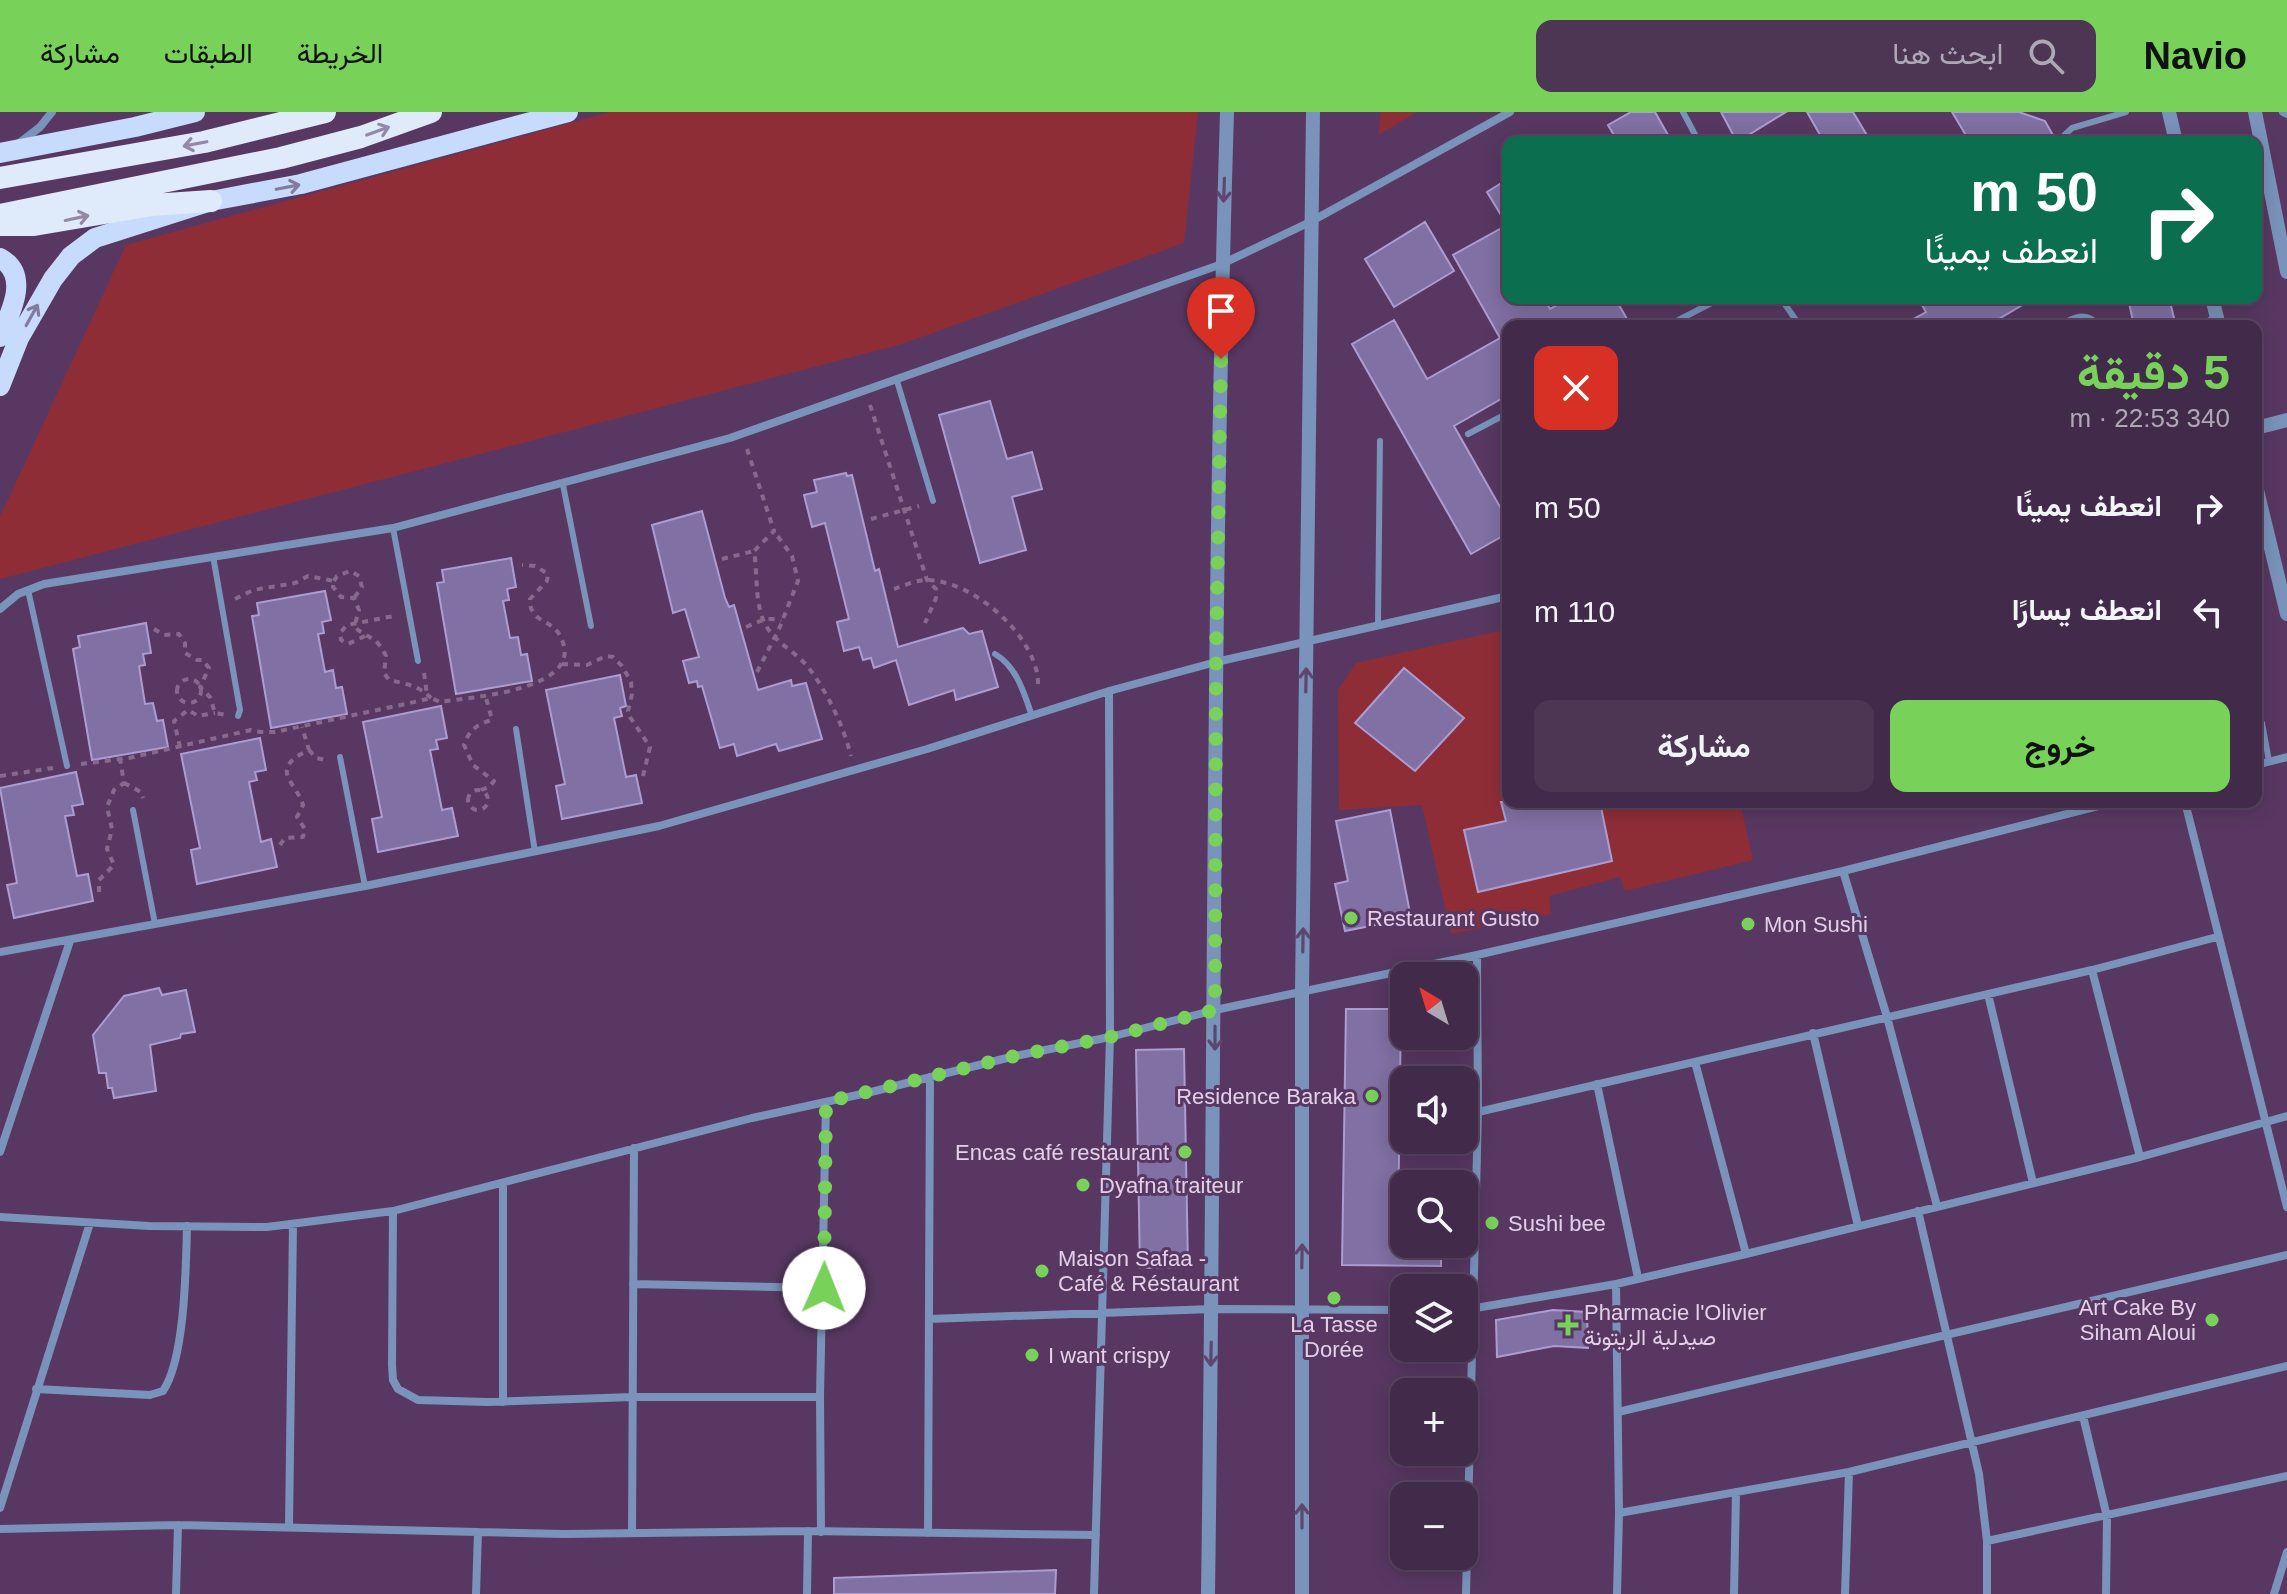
<!DOCTYPE html>
<html lang="ar">
<head>
<meta charset="utf-8">
<style>
	body { margin:0; font-family:Helvetica,Vazirmatn,sans-serif; background:#4c3654; color:#f1f3f6; direction:rtl; height:100vh; display:flex; flex-direction:column; font-size:30px; white-space:nowrap }
	* { box-sizing:border-box; margin:0 }
	p { font-size:26px; color:#aea7b5 }
	.icon { flex:none; width:44px; height:44px; fill:none; stroke:currentColor; stroke-width:2; stroke-linecap:round; stroke-linejoin:round }
	.map { position:relative; flex:1; overflow:hidden; direction:ltr }
	.side { position:absolute; left:1502px; top:208px; width:760px; height:488px; display:flex; flex-direction:column; background:#422a4a; border-radius:16px; box-shadow:0 4px 20px #0003,0 0 0 2px #5a4662; direction:rtl }
	.side>* { flex:none }
	.guide { position:absolute; left:1502px; top:24px; width:760px; height:168px; border-radius:16px; box-shadow:0 4px 20px #0003,0 0 0 2px #5a4662; direction:rtl; background:#0b6e4f; color:#fff; overflow:hidden }
	.needle { width:52px; rotate:322deg }
	.fabs { position:absolute; left:1390px; top:850px; display:grid; gap:16px }
	.fabs a { display:grid; place-items:center; width:88px; height:88px; border-radius:16px; background:#422a4a; box-shadow:0 4px 20px #0003,0 0 0 2px #5a4662; font-size:40px }
	.pin { position:absolute; display:grid; place-items:center; width:68px; height:68px; color:#fff; margin:-82px -34px; border-radius:50% 50% 50% 0; rotate:-45deg; box-shadow:0 0 8px #0007 }
	.pin .icon { rotate:45deg }
	.me { position:absolute; width:88px; margin:-44px; rotate:1deg; stroke-linejoin:round; filter:drop-shadow(0 0 6px #0008) }
	.turn { display:flex; align-items:center; gap:28px; height:168px; padding:0 32px; font-size:36px }
	.turn .icon { width:104px; height:104px; stroke-width:2.5 }
	.turn b { display:block; font-size:56px; line-height:68px }
	.round { display:grid; place-items:center; flex:none; width:84px; height:84px; border-radius:16px; background:#4c3654 }
	.overview { display:flex; align-items:center; justify-content:space-between; height:136px; padding:0 32px }
	h1 { font-size:48px; font-weight:700; line-height:60px; color:#78d158 }
	.primary-button { display:flex; gap:16px; margin-top:auto; padding:16px 32px }
	.primary-button a { flex:1; height:92px; border-radius:16px; background:#78d158; color:#111; font-size:32px; font-weight:700; line-height:92px; text-align:center }
	.primary-button a+a { background:#4c3654; color:#f1f3f6 }
	ul { padding:0; list-style:none }
	li { display:flex; align-items:center; gap:24px; height:104px; padding:0 32px }
	li div { flex:1 }
	li b { display:block; font-size:30px }
	li em { font-style:normal }
	header { display:flex; align-items:center; gap:48px; box-sizing:border-box; height:112px; padding:0 40px; background:#78d158; color:#111 }
	header strong { font-size:38px }
	nav { display:flex; gap:44px; margin-inline-start:auto; font-size:28px }
	.search { width:560px; height:72px; background:#4c3654; display:flex; align-items:center; gap:20px; box-sizing:border-box; padding:0 28px; border-radius:16px; color:#aea7b5; font-size:30px }
	.map>svg:first-child { display:block }
</style>
</head>
<body>
<header>
<strong>Navio</strong>
<div class="search"><svg class="icon" aria-label="search" viewBox="0 0 24 24"><circle cx="10" cy="10" r="6"/><path d="M15 15l6 6"/></svg>ابحث هنا</div>
<nav><a>الخريطة</a><a>الطبقات</a><a>مشاركة</a></nav>
</header>
<div class="map">
<svg width="2287" height="1482" viewBox="0 0 2287 1482">
	<rect width="100%" height="100%" fill="#583862"/>
	<path fill="#8f2d37" d="M 610,0 L 1198,0 L 1184,131 L 902,232 L 0,467 L 0,405 L 126,133 Z
		M 1381,0 L 1417,0 L 1378,23 Z
		M 1508,517 L 1508,690 L 1740,690 L 1753,748 L 1625,779 L 1620,765 L 1549,784 L 1551,802 L 1451,822 L 1422,693 L 1339,698 L 1338,578 L 1356,551 Z"/>
	<path fill="#8070a3" stroke="#ac9cd1" stroke-width="2" d="M 1631,0 L 1655,0 L 1672,30 L 1618,30 L 1608,13 Z
		M 1721,0 L 1786,0 L 1737,30 Z
		M 1807,0 L 1853,0 L 1871,30 L 1824,30 Z
		M 1952,0 L 2019,0 L 2045,9 L 2054,25 L 2051,30 L 1970,30 Z
		M 1508,67 L 1508,186 L 1544,186 L 1550,197 L 1570,186 L 1615,186 L 1631,214 L 1508,214 L 1508,283 L 1454,314 L 1508,409 L 1508,421 L 1471,442 L 1352,232 L 1394,208 L 1427,267 L 1500,226 L 1453,143 L 1507,113 L 1487,80 Z
		M 1425,110 L 1454,159 L 1394,195 L 1365,147 Z
		M 1918,186 L 2034,186 L 1987,214 L 1901,214 L 1926,200 Z
		M 2128,186 L 2169,186 L 2176,214 L 2134,214 Z
		M 990,289 L 1007,347 L 1032,340 L 1042,377 L 1012,385 L 1026,438 L 980,451 L 939,303 Z
		M 846,361 L 847,364 L 852,363 L 875,459 L 879,457 L 898,535 L 963,516 L 969,522 L 982,519 L 998,575 L 956,588 L 954,578 L 909,593 L 896,548 L 874,556 L 871,546 L 863,548 L 859,535 L 844,539 L 837,510 L 849,507 L 825,411 L 812,415 L 804,383 L 817,380 L 814,368 Z
		M 702,399 L 725,486 L 729,495 L 734,493 L 758,578 L 791,568 L 792,574 L 806,571 L 822,627 L 779,639 L 776,632 L 737,644 L 734,632 L 720,636 L 702,574 L 698,575 L 697,569 L 689,571 L 683,549 L 699,545 L 685,497 L 673,501 L 652,413 Z
		M 511,446 L 516,475 L 507,477 L 509,488 L 503,489 L 510,526 L 518,525 L 521,543 L 527,542 L 532,569 L 456,582 L 437,471 L 444,470 L 442,458 Z
		M 325,479 L 331,508 L 322,510 L 324,521 L 318,522 L 325,560 L 333,558 L 336,576 L 342,575 L 347,602 L 271,616 L 252,504 L 259,503 L 257,491 Z
		M 146,511 L 151,541 L 143,542 L 145,553 L 139,554 L 145,592 L 153,591 L 157,609 L 163,608 L 168,635 L 92,648 L 73,537 L 80,535 L 78,524 Z
		M 1404,556 L 1464,606 L 1415,659 L 1355,611 Z
		M 620,563 L 626,594 L 620,596 L 622,604 L 614,606 L 626,665 L 636,663 L 642,691 L 562,707 L 556,674 L 565,672 L 546,578 Z
		M 441,594 L 447,626 L 436,628 L 438,637 L 430,638 L 442,698 L 452,696 L 458,724 L 378,740 L 372,707 L 382,705 L 363,610 Z
		M 260,626 L 266,658 L 255,660 L 257,668 L 249,670 L 261,730 L 271,727 L 277,755 L 197,772 L 191,738 L 200,736 L 181,642 Z
		M 76,660 L 83,692 L 72,694 L 74,703 L 65,704 L 77,764 L 88,762 L 93,789 L 14,806 L 7,773 L 17,771 L 0,676 Z
		M 1501,690 L 1600,690 L 1612,749 L 1478,780 L 1464,718 L 1506,709 Z
		M 1390,698 L 1411,806 L 1345,819 L 1335,772 L 1348,769 L 1336,709 Z
		M 159,876 L 162,883 L 186,878 L 195,920 L 181,922 L 180,926 L 150,933 L 156,979 L 114,986 L 112,976 L 108,976 L 106,961 L 99,961 L 93,923 L 124,884 Z
		M 1346,897 L 1401,897 L 1398,1117 L 1404,1118 L 1404,1132 L 1441,1132 L 1441,1154 L 1342,1153 Z
		M 1184,937 L 1188,1155 L 1140,1156 L 1136,938 Z
		M 1553,1198 L 1587,1200 L 1588,1236 L 1554,1234 L 1497,1245 L 1496,1208 Z
		M 1056,1458 L 1055,1482 L 834,1482 L 834,1466 Z"/>
	<g fill="none" stroke-linecap="round" stroke-linejoin="round">
		<path stroke="#866a8e" stroke-width="4" stroke-dasharray="6 6" stroke-linecap="butt" d="M 870,293 L 927,468 L 936,477 L 936,486 L 925,511
			M 747,337 L 774,419 L 754,439 C 758,463 754,489 765,512 C 775,531 795,539 808,555 C 828,581 843,613 851,644
			M 871,407 L 919,394
			M 722,447 L 754,439
			M 334,469 L 337,464 L 350,459 L 359,464 L 362,475 L 354,486
			M 894,477 C 903,474 914,469 924,468 C 972,466 1041,527 1038,575
			M 235,487 L 253,478 L 295,471 L 308,464 L 334,469 L 333,475 L 341,485 L 354,486 L 359,498 L 355,512 L 358,518 L 376,529 L 381,535 L 386,544 L 384,561 L 389,568 C 406,572 418,573 431,586
			M 746,515 C 758,510 768,504 781,509
			M 154,517 L 164,523 L 179,522 L 185,531 L 185,541 L 197,548 L 203,548 L 209,556 L 200,575 L 210,585 L 215,601 L 226,603
			M 365,524 L 348,532 L 341,528 L 340,521 L 347,513 L 394,504
			M 562,552 L 587,553 L 606,544 L 613,545 L 622,554 L 631,570 L 632,582 L 628,599 L 630,605 L 650,635 L 643,664
			M 757,560 L 779,517 L 798,469 L 792,444 L 774,419
			M 424,561 L 427,583
			M177 579a12 12 0 1 1 24 0a12 12 0 1 1-24 0Z
			M 180,635 L 174,609 L 188,598 L 198,604 L 215,601
			M 309,638 L 316,646 L 326,648
			M 81,652 L 129,646 L 251,618 L 260,620 L 275,620 L 419,589 L 431,586 L 440,590 C 471,585 592,578 559,522 C 550,507 529,510 530,487 L 547,469 L 548,462 L 535,454 L 522,453
			M 0,664 L 53,656
			M 124,671 L 141,680 L 143,686
			M468 688a10 10 0 1 1 20 0a10 10 0 1 1-20 0Z
			M 481,678 L 489,675 L 494,669 L 473,653 L 464,633 C 469,618 477,612 492,608 L 485,582
			M 280,733 L 285,726 L 303,725 L 305,717 L 297,705 L 303,693 C 296,669 267,658 309,638 L 302,615
			M 99,780 L 99,768 L 114,753 L 107,737 L 112,717 L 107,695 L 114,678 L 124,671 L 120,647"/>
		<path stroke="#7993ba" stroke-width="6" d="M 1683,0 L 1699,30
			M 2057,30 L 2072,16 L 2126,0
			M 1778,186 L 1782,188 L 1800,214
			M 1667,214 L 1721,186
			M 2058,214 C 2073,205 2087,198 2099,214
			M 2200,214 L 2216,204
			M 897,269 L 933,389
			M 1468,322 L 1508,301
			M 563,373 L 591,514
			M 393,416 L 418,549
			M 213,444 L 240,598 L 238,604
			M 28,478 L 67,654
			M 1378,513 L 1380,329
			M 995,542 C 1017,555 1024,581 1032,604
			M 2256,603 L 2262,611 L 2269,649
			M 516,617 L 535,740
			M 340,645 L 365,774
			M 133,698 L 155,812"/>
		<path stroke="#7993ba" stroke-width="8" d="M 2283,0 L 2287,2
			M 18,32 L 40,15 L 52,0
			M 0,497 L 18,482 L 44,472 L 393,416 L 730,326 L 1222,152 L 1310,110 L 1510,0
			M 2256,653 L 2287,645
			M 2185,690 L 2287,1095
			M 1843,759 L 1887,905 L 1937,1094
			M 0,840 L 365,774 L 659,714 L 927,637 L 1109,579 L 1216,550 L 1508,484
			M 2092,858 L 2140,1045
			M 1988,882 L 2033,1071
			M 1813,921 L 1858,1114
			M 1695,950 L 1746,1142
			M 1597,972 L 1638,1166
			M 1478,1000 L 2092,858 L 2217,825
			M 0,1040 L 70,829
			M 503,1071 L 503,1290
			M 393,1099 L 392,1253 L 393,1268 L 398,1277 L 418,1288 L 487,1290 L 633,1285 L 820,1285
			M 1918,1099 L 1979,1362 L 1987,1429 L 1987,1482
			M 0,1105 L 149,1114 L 267,1115 L 393,1099 L 752,1006 L 871,980 L 1015,944 L 1110,925 L 1215,898 L 1477,843 L 1843,759 L 2114,690
			M 633,1172 L 824,1176
			M 1616,1172 L 1619,1401 L 1617,1482
			M 1464,1198 L 1616,1172 L 1746,1142 L 2140,1045 L 2287,1004
			M 929,1207 L 1213,1197 L 1404,1198
			M 36,1277 L 150,1283 L 163,1279 C 185,1247 186,1155 187,1114
			M 1618,1300 L 2287,1143
			M 2083,1304 L 2107,1405 L 2106,1482
			M 0,1396 L 90,1111
			M 1619,1401 L 1849,1360 L 2287,1254
			M 289,1414 L 293,1112
			M 0,1417 L 178,1413 L 564,1422 L 808,1419 L 1096,1423
			M 821,1420 L 820,1285 L 826,990
			M 632,1421 L 634,1036
			M 928,1421 L 930,965
			M 1987,1429 L 2287,1364
			M 176,1482 L 178,1413
			M 476,1482 L 478,1420
			M 807,1482 L 808,1419
			M 1094,1482 L 1110,925 L 1109,579
			M 1466,1482 L 1478,1000 L 1477,843
			M 1734,1482 L 1736,1380
			M 1845,1482 L 1849,1360
			M 2274,1482 L 2287,1440"/>
		<path stroke="#7993ba" stroke-width="14" d="M 2169,0 L 2176,30
			M 2255,0 L 2287,160
			M 2212,186 L 2219,214
			M 2256,316 L 2287,308
			M 2256,374 L 2287,502
			M 1208,1482 C 1215,988 1212,494 1227,0
			M 1302,1482 L 1302,879 L 1313,0"/>
		<path stroke="#c7dcfc" stroke-width="20" d="M 0,41 L 135,15 L 195,0
			M 0,146 C 31,163 10,202 0,225
			M 0,274 L 19,226 L 53,167 L 71,144 L 95,126 L 211,89 L 301,72 L 568,0"/>
		<path stroke="#dfeafa" stroke-width="22" d="M 0,66 L 204,30 L 325,0
			M 0,103 L 281,46 L 361,25 L 431,0
			M 0,113 L 34,113 L 152,93 L 211,89"/>
	</g>
	<defs><path id="oneway-shaft" d="M-6 0H5M1.5-3L5.5 0L1.5 3" fill="none" stroke-width="1.6" stroke-linecap="round" stroke-linejoin="round" transform="scale(2)"/></defs>
	<g stroke="#9588a6">
		<use href="#oneway-shaft" transform="translate(378 19) rotate(-20)"/>
		<use href="#oneway-shaft" transform="translate(195 32) rotate(169)"/>
		<use href="#oneway-shaft" transform="translate(77 106) rotate(-12)"/>
	</g>
	<g stroke="#847aa0">
		<use href="#oneway-shaft" transform="translate(288 75) rotate(-11)"/>
		<use href="#oneway-shaft" transform="translate(32 203) rotate(-61)"/>
	</g>
	<g stroke="#5d466f">
		<use href="#oneway-shaft" transform="translate(1224 78) rotate(92)"/>
		<use href="#oneway-shaft" transform="translate(1306 568) rotate(-89)"/>
		<use href="#oneway-shaft" transform="translate(1303 828) rotate(-89)"/>
		<use href="#oneway-shaft" transform="translate(1215 926) rotate(90)"/>
		<use href="#oneway-shaft" transform="translate(1302 1144) rotate(-89)"/>
		<use href="#oneway-shaft" transform="translate(1211 1242) rotate(91)"/>
		<use href="#oneway-shaft" transform="translate(1302 1404) rotate(-90)"/>
	</g>
	<g fill="none" stroke-linecap="round" stroke-linejoin="round">
		<path stroke="#78d158" stroke-width="14" stroke-dasharray="0 25.2" d="M 824,1176 L 826,990 L 1015,944 L 1110,925 L 1215,898 L 1216,550 L 1221,247"/>
	</g>
	<g fill="#78d158" stroke="#583862" stroke-width="3">
		<circle cx="1351" cy="806" r="8"/>
		<circle cx="1748" cy="812" r="8"/>
		<circle cx="1372" cy="984" r="8"/>
		<circle cx="1185" cy="1040" r="8"/>
		<circle cx="1083" cy="1073" r="8"/>
		<circle cx="1492" cy="1111" r="8"/>
		<circle cx="1042" cy="1159" r="8"/>
		<circle cx="1334" cy="1186" r="8"/>
		<circle cx="2212" cy="1208" r="8"/>
		<path d="M1564 1201h8v8h8v8h-8v8h-8v-8h-8v-8h8z"/>
		<circle cx="1032" cy="1243" r="8"/>
	</g>
	<g text-anchor="middle" dominant-baseline="central" stroke-width="6" stroke-linejoin="round" paint-order="stroke">
		<g font-size="22" fill="#e3d0e8" stroke="#583862" text-anchor="start">
			<text x="1367" y="806">Restaurant Gusto</text>
			<text x="1764" y="812">Mon Sushi</text>
			<text x="1356" y="984" text-anchor="end">Residence Baraka</text>
			<text x="1169" y="1040" text-anchor="end">Encas café restaurant</text>
			<text x="1099" y="1073">Dyafna traiteur</text>
			<text x="1508" y="1111">Sushi bee</text>
			<text x="1058" y="1146">Maison Safaa -<tspan x="1058" dy="25">Café &amp; Réstaurant</tspan></text>
			<text x="2196" y="1195" text-anchor="end">Art Cake By<tspan x="2196" dy="25">Siham Aloui</tspan></text>
			<text x="1584" y="1200">Pharmacie l'Olivier<tspan x="1584" dy="25">صيدلية الزيتونة</tspan></text>
			<text x="1334" y="1212" text-anchor="middle">La Tasse<tspan x="1334" dy="25">Dorée</tspan></text>
			<text x="1048" y="1243">I want crispy</text>
		</g>
	</g>
</svg>
<div class="fabs">
<a><svg class="needle" viewBox="-14 -14 28 28"><path d="M0-13l5 13h-10z" fill="#e53935"/><path d="M0 13l5-13h-10z" fill="#aea7b5"/></svg></a>
<a><svg class="icon" aria-label="sound" viewBox="0 0 24 24"><path d="M4 9h4l5-4v14l-5-4H4zM17 9q2 3 0 6"/></svg></a>
<a><svg class="icon" aria-label="search" viewBox="0 0 24 24"><circle cx="10" cy="10" r="6"/><path d="M15 15l6 6"/></svg></a>
<a><svg class="icon" aria-label="layers" viewBox="0 0 24 24"><path d="M12 4l9 5-9 5-9-5zM3 14l9 5 9-5"/></svg></a>
<a>+</a>
<a>−</a>
</div>
<div class="pin" style="left:1221px;top:247px;background:#d93025"><svg class="icon" aria-label="arrive" viewBox="0 0 24 24"><path d="M6 21V4h12l-3 4 3 4H6"/></svg></div>
<svg class="me" style="left:824px;top:1176px" viewBox="-20 -20 40 40"><circle r="19" fill="#fff"/><path d="M0-13L10 11 0 6-10 11z" fill="#78d158"/></svg>
<div class="guide">
<div class="turn"><svg class="icon" aria-label="right" viewBox="0 0 24 24"><path d="M7 20v-9h11M14 6l5 5-5 5"/></svg><div><b>50 m</b>انعطف يمينًا</div></div>
</div>
<section class="side">
<div class="overview"><div><h1>5 دقيقة</h1><p>340 m · 22:53</p></div><a class="round" style="background:#d93025;color:#fff"><svg class="icon" aria-label="close" viewBox="0 0 24 24"><path d="M6 6l12 12M18 6L6 18"/></svg></a></div>
<ul>
<li><svg class="icon" aria-label="right" viewBox="0 0 24 24"><path d="M7 20v-9h11M14 6l5 5-5 5"/></svg><div><b>انعطف يمينًا</b></div><em>50 m</em></li>
<li><svg class="icon" aria-label="left" viewBox="0 0 24 24"><path d="M17 20v-9H6M10 6l-5 5 5 5"/></svg><div><b>انعطف يسارًا</b></div><em>110 m</em></li>
</ul>
<div class="primary-button"><a>خروج</a><a>مشاركة</a></div>
</section>
</div>
</body>
</html>
